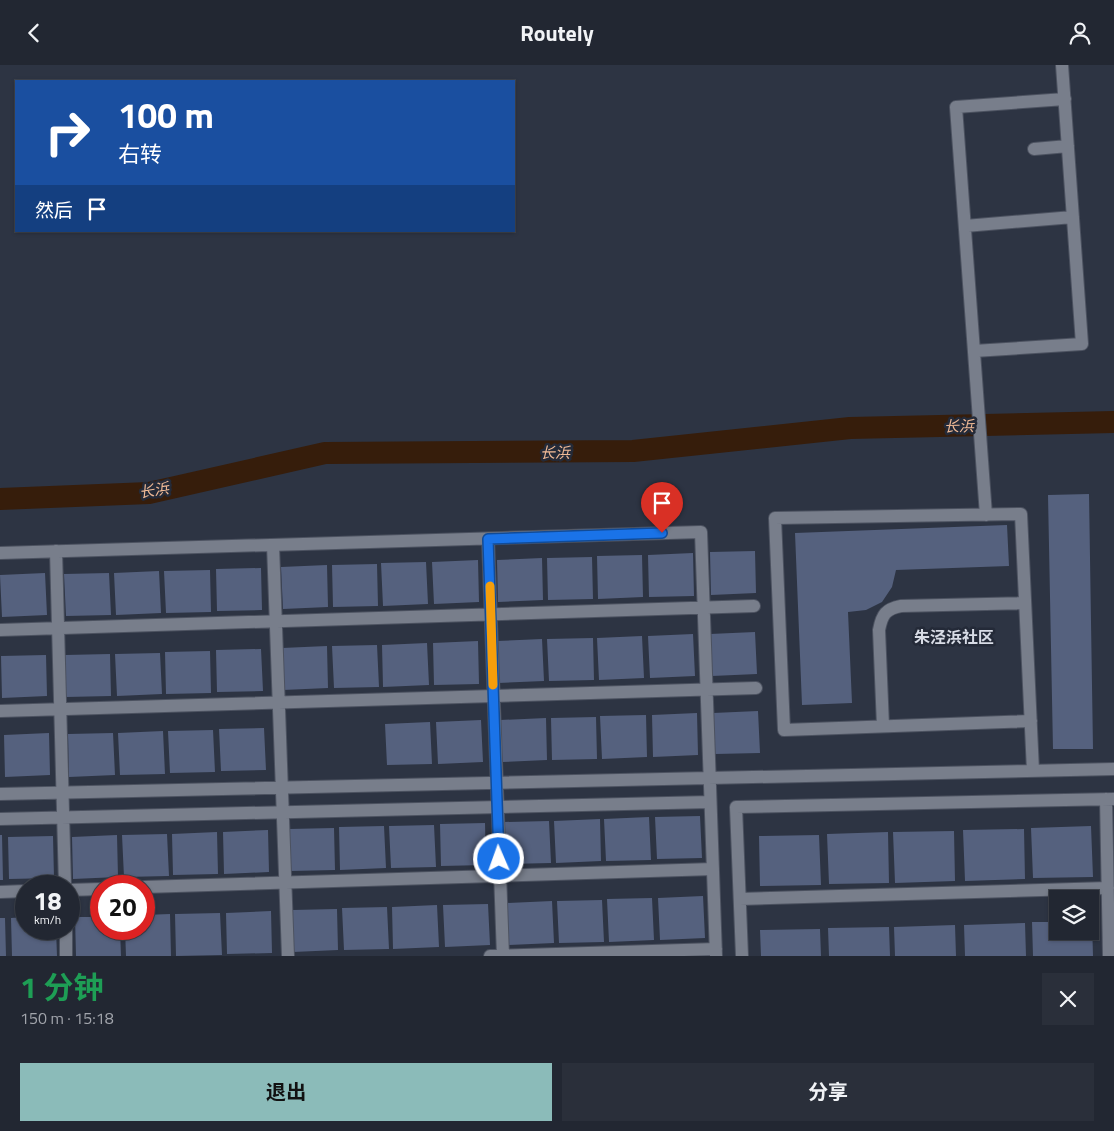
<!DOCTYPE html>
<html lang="zh">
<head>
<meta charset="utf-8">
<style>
	body { margin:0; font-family:"Titillium Web","Noto Sans SC",sans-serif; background:#2a2f3a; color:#f1f3f6; height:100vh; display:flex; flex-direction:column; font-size:19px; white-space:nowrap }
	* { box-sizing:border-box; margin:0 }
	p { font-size:16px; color:#a2a5ac }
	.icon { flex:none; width:28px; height:28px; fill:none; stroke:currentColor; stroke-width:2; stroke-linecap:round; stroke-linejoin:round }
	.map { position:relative; height:891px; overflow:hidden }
	.side { display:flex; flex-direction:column; background:#222732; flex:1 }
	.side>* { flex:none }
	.banner { position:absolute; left:15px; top:15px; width:500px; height:152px; border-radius:0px; box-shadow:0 1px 4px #0004,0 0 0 1px #3f444d; background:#1a4fa0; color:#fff; overflow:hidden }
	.controls { position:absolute; left:1049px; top:825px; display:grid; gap:10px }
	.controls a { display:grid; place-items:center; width:50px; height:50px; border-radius:0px; background:#222732; box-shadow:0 1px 4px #0004,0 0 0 1px #3f444d; font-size:25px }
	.speed { position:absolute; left:15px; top:810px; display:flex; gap:10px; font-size:25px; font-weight:700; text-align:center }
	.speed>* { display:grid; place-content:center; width:65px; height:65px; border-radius:50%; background:#222732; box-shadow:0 1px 4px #0004,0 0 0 1px #3f444d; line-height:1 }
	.speed small { font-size:12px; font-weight:400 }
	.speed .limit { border:8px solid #d22; background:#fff; color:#111 }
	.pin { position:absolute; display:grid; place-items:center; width:42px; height:42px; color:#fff; margin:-51px -21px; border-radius:50% 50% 50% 0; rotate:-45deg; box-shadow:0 0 5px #0007 }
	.pin .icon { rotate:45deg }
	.me { position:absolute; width:55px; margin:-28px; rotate:358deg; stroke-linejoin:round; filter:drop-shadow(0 0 4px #0008) }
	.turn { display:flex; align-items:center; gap:18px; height:105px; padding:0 20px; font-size:22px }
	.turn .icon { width:65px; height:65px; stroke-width:2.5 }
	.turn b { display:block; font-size:35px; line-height:42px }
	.then { display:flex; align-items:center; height:48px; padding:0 20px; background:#0003; gap:10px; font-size:19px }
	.round { display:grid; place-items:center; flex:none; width:52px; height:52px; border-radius:0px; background:#2a2f3a }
	.overview { display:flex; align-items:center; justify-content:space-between; height:85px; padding:0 20px }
	h1 { font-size:30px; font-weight:700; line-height:38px; color:#1e9e55 }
	.primary-button { display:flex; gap:10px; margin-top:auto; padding:10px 20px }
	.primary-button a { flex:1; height:58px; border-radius:0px; background:#8bbbb9; color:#111; font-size:20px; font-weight:700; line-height:58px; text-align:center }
	.primary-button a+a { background:#2a2f3a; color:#f1f3f6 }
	header { display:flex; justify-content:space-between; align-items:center; height:65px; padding:0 20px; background:#222732; font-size:22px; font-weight:700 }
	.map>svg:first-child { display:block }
</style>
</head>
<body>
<header><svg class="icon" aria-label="back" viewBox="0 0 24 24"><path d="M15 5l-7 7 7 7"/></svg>Routely<svg class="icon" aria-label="person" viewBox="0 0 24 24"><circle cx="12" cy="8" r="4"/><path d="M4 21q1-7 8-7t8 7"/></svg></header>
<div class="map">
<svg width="1114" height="891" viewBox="0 0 1114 891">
	<rect width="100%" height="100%" fill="#2d3443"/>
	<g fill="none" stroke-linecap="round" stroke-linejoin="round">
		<path stroke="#361d0b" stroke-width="22" d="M 0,434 L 149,428 L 325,388 L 633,386 L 850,363 L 1114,357"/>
	</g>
	<path fill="#55617e" d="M 1089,429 L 1093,684 L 1053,684 L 1048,430 Z
		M 1007,460 L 1009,501 L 896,505 L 892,522 L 882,537 L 866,545 L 848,547 L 852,638 L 802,640 L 795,468 Z
		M 755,486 L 756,528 L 711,530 L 710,487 Z
		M 693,488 L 694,531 L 649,532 L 648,490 Z
		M 642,490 L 643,532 L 598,534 L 597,491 Z
		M 592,492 L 593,534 L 548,535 L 547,493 Z
		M 542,493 L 543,535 L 498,537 L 497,495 Z
		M 478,495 L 479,537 L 434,539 L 432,497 Z
		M 426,497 L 428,539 L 383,541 L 381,498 Z
		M 377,499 L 378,541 L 333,542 L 332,500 Z
		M 327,500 L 328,542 L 283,544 L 281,502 Z
		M 261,503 L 262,545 L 217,546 L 216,504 Z
		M 210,505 L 211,547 L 166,548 L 164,506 Z
		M 159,506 L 161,548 L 116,550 L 114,508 Z
		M 45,508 L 47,550 L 2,552 L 0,510 Z
		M 109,508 L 111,550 L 66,551 L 64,509 Z
		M 755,567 L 757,609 L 712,611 L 710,569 Z
		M 693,569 L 695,611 L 650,613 L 648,571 Z
		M 642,571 L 644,613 L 599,615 L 597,573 Z
		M 593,573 L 594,615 L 549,616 L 547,574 Z
		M 542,574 L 544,616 L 498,618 L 497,576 Z
		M 478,576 L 479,619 L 434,620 L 433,578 Z
		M 427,578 L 429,620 L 383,622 L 382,580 Z
		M 377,580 L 379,622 L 334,623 L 332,581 Z
		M 327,581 L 328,623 L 283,625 L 282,583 Z
		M 261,584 L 263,626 L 217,627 L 216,585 Z
		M 210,586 L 211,628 L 166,629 L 165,587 Z
		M 160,588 L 162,629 L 117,631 L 115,589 Z
		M 110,589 L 111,631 L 66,632 L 65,590 Z
		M 46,590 L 47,631 L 2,633 L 1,591 Z
		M 758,646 L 760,688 L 715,689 L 713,648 Z
		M 697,648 L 698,690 L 653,692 L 652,650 Z
		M 646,650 L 647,692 L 602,694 L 600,651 Z
		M 596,652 L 597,694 L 552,695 L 551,653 Z
		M 546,653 L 547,695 L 502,697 L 500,655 Z
		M 481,655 L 483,697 L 438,699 L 436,657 Z
		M 430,657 L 432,699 L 387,700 L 385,659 Z
		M 264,663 L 266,705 L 221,706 L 219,664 Z
		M 213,665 L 215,707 L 170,708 L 168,666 Z
		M 163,666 L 165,709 L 120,710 L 118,668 Z
		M 49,668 L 50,710 L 5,712 L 4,670 Z
		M 113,668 L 115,710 L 69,712 L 68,669 Z
		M 700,751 L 702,793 L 657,794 L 655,752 Z
		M 649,752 L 651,795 L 606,796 L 604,754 Z
		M 600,754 L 601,796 L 556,798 L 554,756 Z
		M 549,756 L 551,798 L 505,799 L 504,757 Z
		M 485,758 L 486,800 L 441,801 L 440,759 Z
		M 434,760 L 436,802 L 391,803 L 389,761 Z
		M 384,761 L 386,803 L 340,805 L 339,762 Z
		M 1091,761 L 1093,812 L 1033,813 L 1031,763 Z
		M 334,763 L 335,805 L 290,806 L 289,764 Z
		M 1024,764 L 1025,814 L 965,816 L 963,765 Z
		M 268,765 L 269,807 L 224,809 L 223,767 Z
		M 954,766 L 955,816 L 895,818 L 893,767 Z
		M 217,767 L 218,809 L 173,810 L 172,769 Z
		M 888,767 L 889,818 L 829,819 L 827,769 Z
		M 167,769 L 169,811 L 124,812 L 122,770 Z
		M 0,770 L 2,770 L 3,815 L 0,815 Z
		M 117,770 L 118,812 L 73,814 L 72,772 Z
		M 819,770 L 821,820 L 760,821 L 759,771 Z
		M 53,771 L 54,813 L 9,814 L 8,772 Z
		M 703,831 L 705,873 L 660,875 L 658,833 Z
		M 652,833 L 654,875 L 609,877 L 607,834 Z
		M 602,835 L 604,877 L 559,878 L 557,836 Z
		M 552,836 L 554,878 L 509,880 L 507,838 Z
		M 488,839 L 490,880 L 445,882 L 443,840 Z
		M 437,840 L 439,882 L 393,884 L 392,842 Z
		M 387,842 L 389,884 L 344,885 L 342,843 Z
		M 337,844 L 338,885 L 293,887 L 292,845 Z
		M 271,846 L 272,888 L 227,889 L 226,848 Z
		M 220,848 L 222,890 L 176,891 L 175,849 Z
		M 170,849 L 171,891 L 126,891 L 125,864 L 144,864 L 144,850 Z
		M 26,852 L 26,864 L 56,864 L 57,891 L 12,891 L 11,853 Z
		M 75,852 L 101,852 L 101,864 L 120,864 L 121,891 L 76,891 Z
		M 0,853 L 5,853 L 6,891 L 0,891 Z
		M 1090,856 L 1092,856 L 1093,891 L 1033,891 L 1032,857 L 1058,857 L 1058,866 L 1090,866 Z
		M 1025,858 L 1026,891 L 965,891 L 964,860 Z
		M 955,860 L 956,891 L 895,891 L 894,862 Z
		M 889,862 L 890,891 L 829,891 L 828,863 Z
		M 820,864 L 821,891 L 761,891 L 760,865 Z"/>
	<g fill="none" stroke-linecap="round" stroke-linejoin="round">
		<g stroke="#4c5260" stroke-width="14">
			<path id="minor" d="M 1034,84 L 1068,81
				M 965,161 L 1073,152
				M 974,286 L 1082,279 L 1062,0
				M 986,450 L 956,42 L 1065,34
				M 488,474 L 503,891
				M 273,480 L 288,891
				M 56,486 L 65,821
				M 0,488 L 701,467 L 716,891
				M 0,565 L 754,541
				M 0,646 L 756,623
				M 1031,656 L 784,665 L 775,453 L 1021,449 L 1033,706
				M 883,661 L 879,565 C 882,549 886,544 901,541 L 1025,538
				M 0,729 L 1114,704
				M 1106,734 L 1109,891
				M 0,754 L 710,737
				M 144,822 L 713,804
				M 69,825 L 101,824
				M 0,827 L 26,826
				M 740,834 L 1108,823
				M 66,864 L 66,891
				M 490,891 L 716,884
				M 742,891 L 736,742 L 1114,734"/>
		</g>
		<use href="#minor" stroke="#787e8b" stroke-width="12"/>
	</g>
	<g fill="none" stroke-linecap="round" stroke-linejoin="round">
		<g stroke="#114b97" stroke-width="12">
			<path id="route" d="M 499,794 L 488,474 L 662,468"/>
		</g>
		<use href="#route" stroke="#1a73e8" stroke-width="9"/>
		<path stroke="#f59e0b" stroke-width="9" d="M 490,521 L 493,620"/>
	</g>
	<g text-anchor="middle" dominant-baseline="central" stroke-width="5" stroke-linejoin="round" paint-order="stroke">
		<g font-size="15" font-style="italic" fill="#f0ba96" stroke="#242a38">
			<text transform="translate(959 361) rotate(-1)">长浜</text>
			<text x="555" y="387">长浜</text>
			<text transform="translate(154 425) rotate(-9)">长浜</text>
		</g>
		<g font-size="16" font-weight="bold" fill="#d8dce6" stroke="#242a38">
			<text x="954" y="572">朱泾浜社区</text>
		</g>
	</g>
</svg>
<div class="controls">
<a><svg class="icon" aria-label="layers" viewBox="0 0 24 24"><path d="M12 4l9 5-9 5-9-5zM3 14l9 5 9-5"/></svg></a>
</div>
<div class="speed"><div>18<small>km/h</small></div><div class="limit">20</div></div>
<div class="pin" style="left:662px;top:468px;background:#d93025"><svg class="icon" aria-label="arrive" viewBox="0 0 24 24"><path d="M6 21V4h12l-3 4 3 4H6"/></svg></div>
<svg class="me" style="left:499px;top:794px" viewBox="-20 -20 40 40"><circle r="17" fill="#1a73e8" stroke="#fff" stroke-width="3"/><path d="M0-11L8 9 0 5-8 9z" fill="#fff"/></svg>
<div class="banner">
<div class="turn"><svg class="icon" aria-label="right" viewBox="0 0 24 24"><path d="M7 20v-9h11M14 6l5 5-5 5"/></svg><div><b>100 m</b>右转</div></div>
<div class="then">然后<svg class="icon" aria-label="arrive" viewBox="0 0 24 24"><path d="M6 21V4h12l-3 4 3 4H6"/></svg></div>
</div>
</div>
<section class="side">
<div class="overview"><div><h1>1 分钟</h1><p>150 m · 15:18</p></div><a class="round"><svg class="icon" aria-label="close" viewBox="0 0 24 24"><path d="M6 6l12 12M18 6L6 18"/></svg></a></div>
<div class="primary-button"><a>退出</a><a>分享</a></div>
</section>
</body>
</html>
